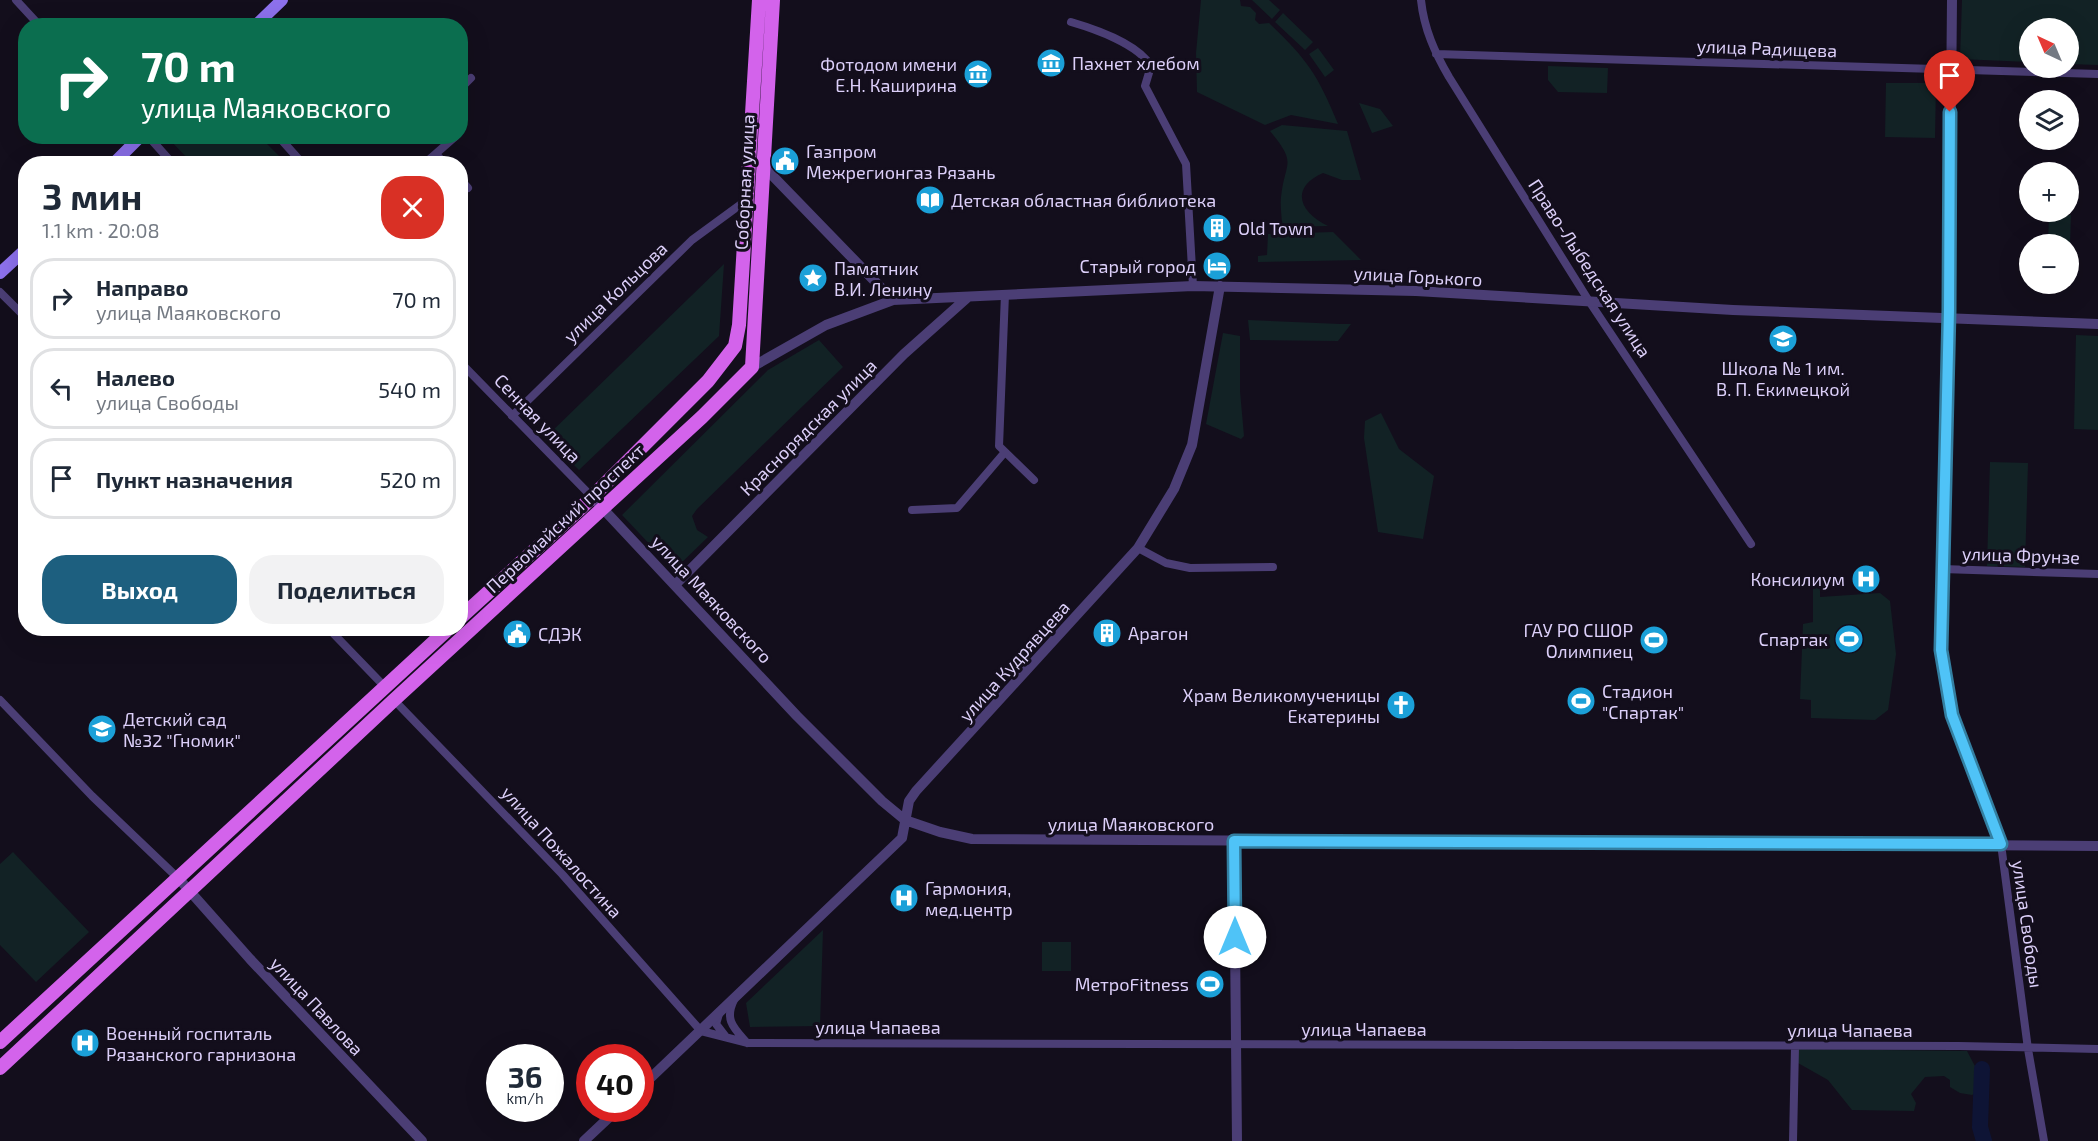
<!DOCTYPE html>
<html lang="ru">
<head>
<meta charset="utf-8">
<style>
	body { margin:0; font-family:"Exo 2",sans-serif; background:#f2f2f3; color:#1f2937; height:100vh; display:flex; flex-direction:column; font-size:22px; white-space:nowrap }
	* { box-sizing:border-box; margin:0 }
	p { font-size:20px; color:#747a83 }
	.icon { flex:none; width:33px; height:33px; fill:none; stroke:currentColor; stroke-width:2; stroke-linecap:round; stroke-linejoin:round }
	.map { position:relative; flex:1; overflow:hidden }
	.side { position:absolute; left:18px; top:156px; width:450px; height:480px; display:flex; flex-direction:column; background:#fff; border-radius:24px; box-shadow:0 6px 24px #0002 }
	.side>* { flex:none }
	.banner { position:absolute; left:18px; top:18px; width:450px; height:126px; border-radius:24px; box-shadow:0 6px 24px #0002; background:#0b6e4f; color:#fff; overflow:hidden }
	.needle { width:39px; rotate:316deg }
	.tools { position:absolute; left:2019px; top:18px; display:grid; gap:12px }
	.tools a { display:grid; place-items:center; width:60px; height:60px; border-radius:50%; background:#fff; box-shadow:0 6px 24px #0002; font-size:30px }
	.speed { position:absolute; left:486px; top:1044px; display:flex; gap:12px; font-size:30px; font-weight:700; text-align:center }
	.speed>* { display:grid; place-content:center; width:78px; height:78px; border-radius:50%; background:#fff; box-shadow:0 6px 24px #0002; line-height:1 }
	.speed small { font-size:15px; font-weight:400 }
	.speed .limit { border:9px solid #d22; background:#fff; color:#111 }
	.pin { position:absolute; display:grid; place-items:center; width:51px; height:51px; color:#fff; margin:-62px -26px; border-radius:50% 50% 50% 0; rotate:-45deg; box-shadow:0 0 6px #0007 }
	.pin .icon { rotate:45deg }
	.me { position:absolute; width:66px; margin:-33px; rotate:0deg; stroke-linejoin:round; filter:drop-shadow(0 0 4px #0008) }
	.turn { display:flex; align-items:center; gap:21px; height:126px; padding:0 24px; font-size:27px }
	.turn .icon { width:78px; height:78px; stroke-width:2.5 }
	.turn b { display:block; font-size:42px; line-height:51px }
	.round { display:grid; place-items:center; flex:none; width:63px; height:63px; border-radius:24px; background:#f2f2f3 }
	.overview { display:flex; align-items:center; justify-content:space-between; height:102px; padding:0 24px }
	h1 { font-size:36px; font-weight:700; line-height:45px }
	.cta { display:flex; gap:12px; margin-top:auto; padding:12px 24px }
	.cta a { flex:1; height:69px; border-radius:24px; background:#1d5f7f; color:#fff; font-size:24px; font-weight:700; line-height:69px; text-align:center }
	.cta a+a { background:#f2f2f3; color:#1f2937 }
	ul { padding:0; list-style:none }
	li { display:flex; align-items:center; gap:18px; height:81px; margin:0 12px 9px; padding:0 12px; border:3px solid #e0e1e3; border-radius:24px }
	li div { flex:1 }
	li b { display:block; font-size:22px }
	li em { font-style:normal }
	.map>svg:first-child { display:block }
</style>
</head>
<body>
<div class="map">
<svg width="2098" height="1141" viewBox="0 0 2098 1141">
	<rect width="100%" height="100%" fill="#130e1c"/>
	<path fill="#122225" d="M 1201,0 L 1240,0 L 1241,6 L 1250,7 L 1256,13 L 1255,20 L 1259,24 L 1269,23 C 1307,59 1318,75 1338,124 L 1291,115 L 1265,125 L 1197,92 L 1196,53 Z
		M 1252,0 L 1269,0 L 1280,10 L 1272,19 Z
		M 1962,0 L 2098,0 L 2098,65 L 2069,64 L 2068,28 L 2030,28 L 2029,62 L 1960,59 Z
		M 1283,13 L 1313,42 L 1305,50 L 1275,22 Z
		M 1318,48 L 1334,70 L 1325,77 L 1309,54 Z
		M 1548,66 L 1608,68 L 1607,93 L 1558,92 L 1548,80 Z
		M 1886,83 L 1936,83 L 1935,138 L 1885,137 Z
		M 1359,103 L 1380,109 L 1393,126 L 1372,133 Z
		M 1282,125 L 1347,131 L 1361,180 L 1342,180 L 1323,173 C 1289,188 1300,213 1328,226 L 1282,227 C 1282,217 1280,207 1281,197 C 1285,160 1298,165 1270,131 Z
		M 167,137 L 260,137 L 286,163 L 192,163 Z
		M 2049,215 L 2071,215 L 2070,245 L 2048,244 Z
		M 1333,232 L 1361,260 L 1258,262 L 1258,256 L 1267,255 L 1268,234 Z
		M 724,264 L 719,336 L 579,470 L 546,437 Z
		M 1248,320 L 1340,324 L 1351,324 L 1338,341 L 1250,340 Z
		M 1223,333 L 1240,336 L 1240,391 L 1244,436 L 1241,439 L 1206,424 Z
		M 2076,335 L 2098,336 L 2098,430 L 2074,429 Z
		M 819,340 L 843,367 L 697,509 L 692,516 L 697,530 L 708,537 L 674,570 L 622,515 L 768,370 Z
		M 1381,413 L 1399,449 L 1434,476 L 1423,539 L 1378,532 L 1364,438 L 1365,421 Z
		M 1990,462 L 2028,463 L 2025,567 L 1987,566 Z
		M 1813,585 L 1820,585 L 1820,597 L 1880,593 L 1890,601 L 1896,654 L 1888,710 L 1875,720 L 1811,718 L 1811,700 L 1800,699 L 1803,624 L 1813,622 Z
		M 13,852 L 89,932 L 36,982 L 0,945 L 0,864 Z
		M 823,930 L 820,1026 L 750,1027 L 746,1003 Z
		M 1042,942 L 1071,942 L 1071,971 L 1042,971 Z
		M 1798,1049 L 1967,1051 L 1977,1070 L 1977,1092 L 1972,1095 L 1960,1093 L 1950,1087 L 1950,1080 L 1944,1076 L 1925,1077 L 1911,1094 L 1916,1103 L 1914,1111 L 1852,1110 L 1828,1080 L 1798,1063 Z"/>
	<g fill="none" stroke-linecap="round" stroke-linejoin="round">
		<path stroke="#0e1435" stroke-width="16" d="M 1982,1069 L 1980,1127 L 1984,1141"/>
		<path stroke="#4b3e75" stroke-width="8" d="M 16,0 L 40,26
			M 1421,0 C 1424,29 1435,53 1449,77 L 1589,301 L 1751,544
			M 1071,22 C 1095,29 1138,44 1151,66 L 1145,86 L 1186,164 L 1193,286
			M 1436,54 L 2098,74
			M 460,89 L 471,78
			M 148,136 L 173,164
			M 278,136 L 303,164
			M 436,154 L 445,164
			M 424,164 L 456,136
			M 460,179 L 468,188
			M 0,292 L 26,318
			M 1005,294 L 999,446 L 1034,480
			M 460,362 L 592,497
			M 512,416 L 692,240 L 748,199
			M 912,510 L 957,508 L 1005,452
			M 1138,548 L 1166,563 L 1190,568 L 1273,567
			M 1942,569 L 2098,574
			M 328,628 L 385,687
			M 0,700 L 92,796 L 179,879
			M 394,700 L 562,874 L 701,1031 L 748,1043 L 1959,1046 L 2098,1049
			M 2001,844 L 2028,1049 L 2044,1141
			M 734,1000 C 724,1020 734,1028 747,1043
			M 719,1014 L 716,1024 L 726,1037
			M 1793,1141 L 1795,1047"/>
		<path stroke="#4b3e75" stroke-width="10" d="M 1952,0 L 1949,317 L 1940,650 L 1952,715 L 2001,844
			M 764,167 L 893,300
			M 752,367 L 826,325 L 893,300 L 1193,286 L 1416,291 L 1733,310 L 2098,324
			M 592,497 L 797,716 L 882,801 L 905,820 L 940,832 L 972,839 L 2098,846
			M 676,584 L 904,354 L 968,297
			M 1234,841 L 1237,1141
			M 179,879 L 250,959 L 422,1141
			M 640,1088 L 902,838 L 909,801 L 916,791 L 1138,548 L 1174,489 L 1192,445 L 1220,286
			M 584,1141 L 619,1108"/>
		<path stroke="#8d71ed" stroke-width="12" d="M 255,26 L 282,0
			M 113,164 L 141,136
			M 0,273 L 26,249"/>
		<path stroke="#d363eb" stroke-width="14" d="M 460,618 L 582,507 L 708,381 L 735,346 L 739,325 L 759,0
			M 0,1042 L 449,628
			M 0,1068 L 394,700 L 702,417 L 752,367 L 773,0"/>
	</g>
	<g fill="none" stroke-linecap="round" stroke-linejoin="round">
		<g stroke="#337fa1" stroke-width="15">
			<path id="route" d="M 1235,937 L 1234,841 L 2001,844 L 1952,715 L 1941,650 L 1949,310 L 1950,112"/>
		</g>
		<use href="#route" stroke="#4fc3f7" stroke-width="10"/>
	</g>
	<defs>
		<g id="museum-disc" transform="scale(1.5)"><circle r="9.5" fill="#1ba0d8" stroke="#130e1c"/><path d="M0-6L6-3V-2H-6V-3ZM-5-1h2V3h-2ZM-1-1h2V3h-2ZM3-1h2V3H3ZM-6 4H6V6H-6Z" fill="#fff"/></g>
		<g id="civic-disc" transform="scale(1.5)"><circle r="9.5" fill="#1ba0d8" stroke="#130e1c"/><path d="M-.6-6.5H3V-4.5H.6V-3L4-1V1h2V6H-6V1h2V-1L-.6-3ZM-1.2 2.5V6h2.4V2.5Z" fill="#fff"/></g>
		<g id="library-disc" transform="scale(1.5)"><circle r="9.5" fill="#1ba0d8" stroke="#130e1c"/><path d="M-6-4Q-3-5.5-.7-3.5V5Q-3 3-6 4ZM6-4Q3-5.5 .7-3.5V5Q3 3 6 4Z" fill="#fff"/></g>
		<g id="building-disc" transform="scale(1.5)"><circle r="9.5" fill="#1ba0d8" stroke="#130e1c"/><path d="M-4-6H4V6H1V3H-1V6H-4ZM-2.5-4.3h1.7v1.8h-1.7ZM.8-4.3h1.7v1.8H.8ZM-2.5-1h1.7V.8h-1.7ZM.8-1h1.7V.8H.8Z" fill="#fff"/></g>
		<g id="hotel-disc" transform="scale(1.5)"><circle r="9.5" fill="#1ba0d8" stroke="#130e1c"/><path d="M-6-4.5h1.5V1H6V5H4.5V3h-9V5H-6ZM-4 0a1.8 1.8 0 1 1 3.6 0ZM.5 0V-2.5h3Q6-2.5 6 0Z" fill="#fff"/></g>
		<g id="sight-disc" transform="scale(1.5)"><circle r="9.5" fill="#1ba0d8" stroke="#130e1c"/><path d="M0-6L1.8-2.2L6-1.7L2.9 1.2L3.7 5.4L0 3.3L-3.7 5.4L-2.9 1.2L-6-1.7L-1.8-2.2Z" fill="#fff"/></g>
		<g id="school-disc" transform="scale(1.5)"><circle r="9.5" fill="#1ba0d8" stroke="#130e1c"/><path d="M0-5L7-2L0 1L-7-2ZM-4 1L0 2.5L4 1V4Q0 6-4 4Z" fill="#fff"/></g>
		<g id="hospital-disc" transform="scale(1.5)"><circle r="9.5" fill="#1ba0d8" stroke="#130e1c"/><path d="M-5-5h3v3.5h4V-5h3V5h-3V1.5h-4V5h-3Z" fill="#fff"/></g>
		<g id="stadium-disc" transform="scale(1.5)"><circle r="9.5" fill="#1ba0d8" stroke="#130e1c"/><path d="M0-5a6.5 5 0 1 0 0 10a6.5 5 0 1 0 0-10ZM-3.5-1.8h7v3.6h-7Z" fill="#fff"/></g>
		<g id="church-disc" transform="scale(1.5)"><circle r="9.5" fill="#1ba0d8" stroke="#130e1c"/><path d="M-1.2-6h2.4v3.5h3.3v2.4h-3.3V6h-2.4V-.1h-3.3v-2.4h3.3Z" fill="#fff"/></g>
	</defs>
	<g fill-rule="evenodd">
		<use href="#museum-disc" x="1051" y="63"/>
		<use href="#museum-disc" x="978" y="74"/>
		<use href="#civic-disc" x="785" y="161"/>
		<use href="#library-disc" x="930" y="200"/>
		<use href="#building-disc" x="1217" y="228"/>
		<use href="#hotel-disc" x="1217" y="266"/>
		<use href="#sight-disc" x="813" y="278"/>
		<use href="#school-disc" x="1783" y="339"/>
		<use href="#hospital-disc" x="1866" y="579"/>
		<use href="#building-disc" x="1107" y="633"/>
		<use href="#civic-disc" x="517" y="634"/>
		<use href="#stadium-disc" x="1849" y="639"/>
		<use href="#stadium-disc" x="1654" y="640"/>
		<use href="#stadium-disc" x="1581" y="701"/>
		<use href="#church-disc" x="1401" y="705"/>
		<use href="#school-disc" x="102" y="729"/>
		<use href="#hospital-disc" x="904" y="898"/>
		<use href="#stadium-disc" x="1210" y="984"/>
		<use href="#hospital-disc" x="85" y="1043"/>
	</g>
	<g text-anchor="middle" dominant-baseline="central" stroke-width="6" stroke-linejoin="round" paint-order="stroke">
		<g font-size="18" fill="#dccff9" stroke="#130e1c">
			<text transform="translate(1767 48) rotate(2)">улица Радищева</text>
			<text transform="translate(744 182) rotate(-87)">Соборная улица</text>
			<text transform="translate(1590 268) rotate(57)">Право-Лыбедская улица</text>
			<text transform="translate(1418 276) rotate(3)">улица Горького</text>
			<text transform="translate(615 292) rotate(-44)">улица Кольцова</text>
			<text transform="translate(538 418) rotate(46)">Сенная улица</text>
			<text transform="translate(808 427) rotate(-45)">Краснорядская улица</text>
			<text transform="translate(565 518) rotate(-43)">Первомайский проспект</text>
			<text transform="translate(2021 555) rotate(2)">улица Фрунзе</text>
			<text transform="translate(712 599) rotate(47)">улица Маяковского</text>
			<text transform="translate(1014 661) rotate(-48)">улица Кудрявцева</text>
			<text x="1131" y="824">улица Маяковского</text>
			<text transform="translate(562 852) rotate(48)">улица Пожалостина</text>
			<text transform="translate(2028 924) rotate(82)">улица Свободы</text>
			<text transform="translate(317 1006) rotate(47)">улица Павлова</text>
			<text x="878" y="1027">улица Чапаева</text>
			<text x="1364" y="1029">улица Чапаева</text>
			<text x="1850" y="1030">улица Чапаева</text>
		</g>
		<g font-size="18" fill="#dccff9" stroke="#130e1c" text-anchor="start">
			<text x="1072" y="63">Пахнет хлебом</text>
			<text x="957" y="64" text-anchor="end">Фотодом имени<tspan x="957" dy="21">Е.Н. Каширина</tspan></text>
			<text x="806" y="151">Газпром<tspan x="806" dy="21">Межрегионгаз Рязань</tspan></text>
			<text x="951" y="200">Детская областная библиотека</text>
			<text x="1238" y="228">Old Town</text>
			<text x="1196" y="266" text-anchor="end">Старый город</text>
			<text x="834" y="268">Памятник<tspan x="834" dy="21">В.И. Ленину</tspan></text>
			<text x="1783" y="368" text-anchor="middle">Школа № 1 им.<tspan x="1783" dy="21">В. П. Екимецкой</tspan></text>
			<text x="1845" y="579" text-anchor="end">Консилиум</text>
			<text x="1633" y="630" text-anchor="end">ГАУ РО СШОР<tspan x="1633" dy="21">Олимпиец</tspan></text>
			<text x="1128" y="633">Арагон</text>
			<text x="538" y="634">СДЭК</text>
			<text x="1828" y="639" text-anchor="end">Спартак</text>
			<text x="1602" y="691">Стадион<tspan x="1602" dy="21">"Спартак"</tspan></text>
			<text x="1380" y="695" text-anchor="end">Храм Великомученицы<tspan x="1380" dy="21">Екатерины</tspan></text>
			<text x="123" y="719">Детский сад<tspan x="123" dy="21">№32 "Гномик"</tspan></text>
			<text x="925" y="888">Гармония,<tspan x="925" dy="21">мед.центр</tspan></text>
			<text x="1189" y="984" text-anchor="end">МетроFitness</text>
			<text x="106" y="1033">Военный госпиталь<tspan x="106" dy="21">Рязанского гарнизона</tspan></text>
		</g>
	</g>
</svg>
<div class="tools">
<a><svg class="needle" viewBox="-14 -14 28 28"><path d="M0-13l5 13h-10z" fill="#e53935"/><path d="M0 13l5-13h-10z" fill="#747a83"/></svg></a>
<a><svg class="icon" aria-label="layers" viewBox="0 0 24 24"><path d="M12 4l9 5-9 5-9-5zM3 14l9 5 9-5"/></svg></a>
<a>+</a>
<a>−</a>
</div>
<div class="speed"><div>36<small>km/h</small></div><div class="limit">40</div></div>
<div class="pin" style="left:1950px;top:112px;background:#d93025"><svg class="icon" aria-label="arrive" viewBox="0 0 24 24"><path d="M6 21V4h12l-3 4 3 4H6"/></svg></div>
<svg class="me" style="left:1235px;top:937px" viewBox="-20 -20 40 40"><circle r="19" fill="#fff"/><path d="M0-13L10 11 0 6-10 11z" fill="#4fc3f7"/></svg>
<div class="banner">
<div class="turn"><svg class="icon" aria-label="right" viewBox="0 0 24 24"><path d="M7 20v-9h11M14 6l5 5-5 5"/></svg><div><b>70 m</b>улица Маяковского</div></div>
</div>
<section class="side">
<div class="overview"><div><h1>3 мин</h1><p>1.1 km · 20:08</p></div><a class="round" style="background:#d93025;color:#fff"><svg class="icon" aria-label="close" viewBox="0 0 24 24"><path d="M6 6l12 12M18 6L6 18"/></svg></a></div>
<ul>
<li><svg class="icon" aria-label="right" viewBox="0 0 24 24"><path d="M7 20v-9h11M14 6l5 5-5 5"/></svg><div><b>Направо</b><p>улица Маяковского</p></div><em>70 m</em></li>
<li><svg class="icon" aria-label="left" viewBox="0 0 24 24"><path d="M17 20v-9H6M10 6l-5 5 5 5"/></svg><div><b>Налево</b><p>улица Свободы</p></div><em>540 m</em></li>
<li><svg class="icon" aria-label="arrive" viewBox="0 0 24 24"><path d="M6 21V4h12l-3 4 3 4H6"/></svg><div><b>Пункт назначения</b></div><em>520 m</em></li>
</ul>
<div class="cta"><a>Выход</a><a>Поделиться</a></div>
</section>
</div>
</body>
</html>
